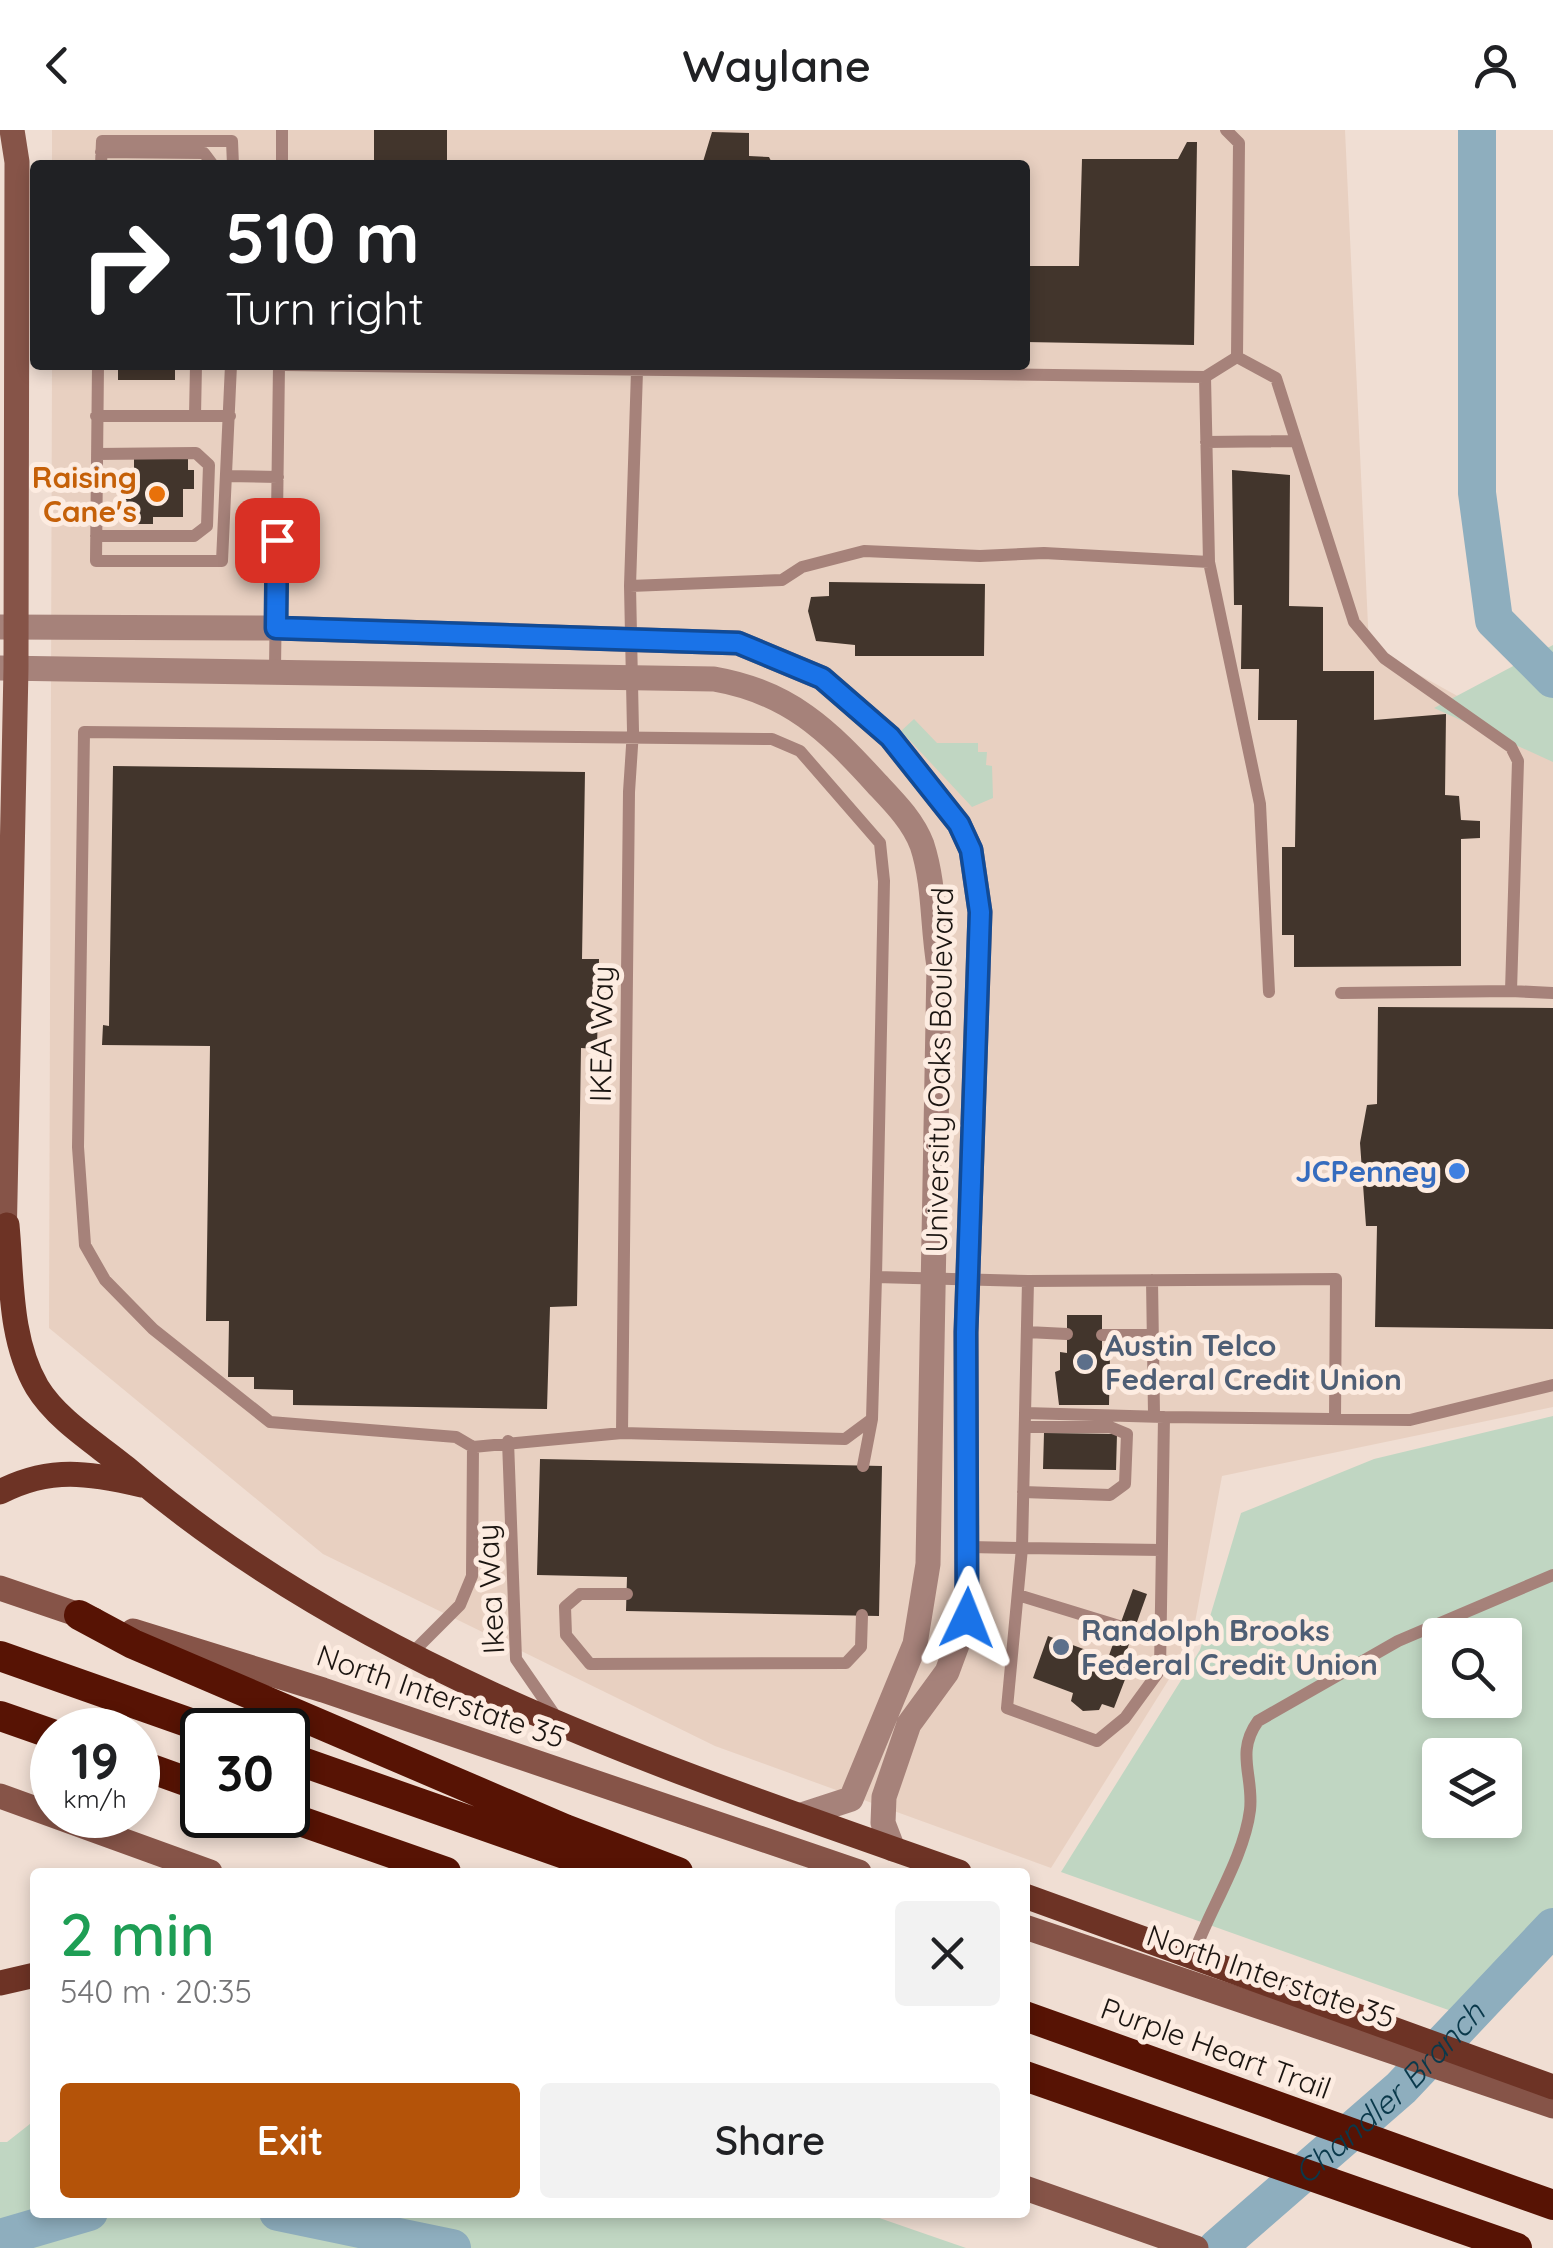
<!DOCTYPE html>
<html lang="en">
<head>
<meta charset="utf-8">
<style>
	body { margin:0; font-family:Quicksand,sans-serif; background:#f2f2f2; color:#202124; height:100vh; display:flex; flex-direction:column; font-size:38px; white-space:nowrap }
	* { box-sizing:border-box; margin:0 }
	p { font-size:32px; color:#757577 }
	.icon { flex:none; width:55px; height:55px; fill:none; stroke:currentColor; stroke-width:2; stroke-linecap:round; stroke-linejoin:round }
	.map { position:relative; flex:1; overflow:hidden }
	.sheet { position:absolute; left:30px; top:1738px; width:1000px; height:350px; display:flex; flex-direction:column; background:#fff; border-radius:10px; box-shadow:0 5px 15px #0003 }
	.sheet>* { flex:none }
	.top-card { position:absolute; left:30px; top:30px; width:1000px; height:210px; border-radius:10px; box-shadow:0 5px 15px #0003; background:#202124; color:#fff; overflow:hidden }
	.controls { position:absolute; left:1422px; top:1488px; display:grid; gap:20px }
	.controls a { display:grid; place-items:center; width:100px; height:100px; border-radius:10px; background:#fff; box-shadow:0 5px 15px #0003; font-size:50px }
	.speed { position:absolute; left:30px; top:1578px; display:flex; gap:20px; font-size:50px; font-weight:700; text-align:center }
	.speed>* { display:grid; place-content:center; width:130px; height:130px; border-radius:50%; background:#fff; box-shadow:0 5px 15px #0003; line-height:1 }
	.speed small { font-size:25px; font-weight:400 }
	.speed .limit { border:5px solid #111; border-radius:15px; background:#fff; color:#111 }
	.pin { position:absolute; display:grid; place-items:center; width:85px; height:85px; color:#fff; margin:-42px; border-radius:20px; box-shadow:0 5px 15px #0006 }
	.me { position:absolute; width:110px; margin:-55px; rotate:2deg; stroke-linejoin:round; filter:drop-shadow(0 0 8px #0008) }
	.turn { display:flex; align-items:center; gap:35px; height:210px; padding:0 30px; font-size:45px }
	.turn .icon { width:130px; height:130px; stroke-width:2.5 }
	.turn b { display:block; font-size:70px; line-height:85px }
	.round { display:grid; place-items:center; flex:none; width:105px; height:105px; border-radius:10px; background:#f2f2f2 }
	.headline { display:flex; align-items:center; justify-content:space-between; height:170px; padding:0 30px }
	h1 { font-size:60px; font-weight:600; line-height:75px; color:#1e9e55 }
	.button { display:flex; gap:20px; margin-top:auto; padding:20px 30px }
	.button a { flex:1; height:115px; border-radius:10px; background:#b45309; color:#fff; font-size:40px; font-weight:600; line-height:115px; text-align:center }
	.button a+a { background:#f2f2f2; color:#202124 }
	header { display:flex; justify-content:space-between; align-items:center; height:130px; padding:0 30px; background:#fff; font-size:45px; font-weight:600 }
	.map>svg:first-child { display:block }
</style>
</head>
<body>
<header><svg class="icon" aria-label="back" viewBox="0 0 24 24"><path d="M15 5l-7 7 7 7"/></svg>Waylane<svg class="icon" aria-label="person" viewBox="0 0 24 24"><circle cx="12" cy="8" r="4"/><path d="M4 21q1-7 8-7t8 7"/></svg></header>
<div class="map">
<svg width="1553" height="2118" viewBox="0 0 1553 2118">
	<rect width="100%" height="100%" fill="#f0ded3"/>
	<path fill="#e8d0c1" d="M 52,0 L 1345,0 L 1369,517 L 1553,619 L 1553,1277 L 1222,1346 L 1191,1514 L 1051,1738 L 715,1616 L 323,1424 L 49,1198 L 52,235 L 1025,235 L 1025,35 L 52,35 Z"/>
	<path fill="#c0d6c2" fill-rule="evenodd" d="M 1553,515 L 1553,632 L 1434,578 Z
		M 914,589 L 937,613 L 978,613 L 978,622 L 987,622 L 986,635 L 992,636 L 993,668 L 972,677 L 901,601 Z
		M 1553,1286 L 1553,1806 L 1471,1888 L 1061,1742 L 1200,1520 L 1241,1383 L 1374,1329 ZM 1440,1505 L 1505,1505 L 1505,1570 L 1440,1570 ZM 1440,1625 L 1505,1625 L 1505,1690 L 1440,1690 Z
		M 35,1990 L 35,2082 L 862,2082 L 966,2118 L 0,2118 L 0,2012 L 7,2012 Z"/>
	<g fill="none" stroke-linecap="round" stroke-linejoin="round">
		<g stroke="#8eaebe" stroke-width="38">
			<path d="M 1477,0 L 1477,363 L 1494,490 L 1553,549"/>
			<path d="M 278,2082 L 452,2118"/>
			<path d="M 0,2108 L 89,2082"/>
			<path id="s1" d="M 1217,2118 L 1401,1958 L 1553,1797"/>
		</g>
	</g>
	<path fill="#42352c" d="M 374,0 L 447,0 L 447,35 L 374,35 Z
		M 712,2 L 749,3 L 749,26 L 769,27 L 773,35 L 702,35 Z
		M 1187,12 L 1197,12 L 1194,215 L 1025,212 L 1025,136 L 1079,136 L 1082,29 L 1178,29 Z
		M 125,30 L 197,31 L 197,35 L 125,35 Z
		M 118,235 L 175,235 L 175,250 L 118,250 Z
		M 134,328 L 188,328 L 188,340 L 194,340 L 194,359 L 183,359 L 183,387 L 153,387 L 153,394 L 136,394 L 137,385 L 120,385 L 120,369 L 131,369 L 134,356 Z
		M 1232,340 L 1290,345 L 1289,476 L 1323,477 L 1323,541 L 1374,541 L 1374,590 L 1446,584 L 1445,665 L 1459,666 L 1461,690 L 1480,691 L 1480,708 L 1461,709 L 1461,836 L 1294,837 L 1294,805 L 1282,805 L 1282,717 L 1295,717 L 1297,590 L 1258,590 L 1259,539 L 1241,539 L 1242,475 L 1234,475 Z
		M 829,452 L 985,454 L 984,526 L 855,526 L 855,515 L 816,511 L 808,481 L 811,467 L 829,466 Z
		M 113,636 L 585,642 L 582,829 L 599,829 L 597,919 L 581,918 L 577,1176 L 550,1177 L 547,1279 L 293,1275 L 293,1260 L 254,1259 L 254,1247 L 228,1247 L 229,1191 L 206,1191 L 210,916 L 102,915 L 103,895 L 109,896 Z
		M 1378,877 L 1553,878 L 1553,1199 L 1375,1197 L 1377,1096 L 1366,1096 L 1360,1013 L 1367,975 L 1377,974 Z
		M 1067,1185 L 1102,1185 L 1102,1225 L 1110,1225 L 1109,1275 L 1059,1275 L 1055,1242 L 1060,1240 L 1060,1222 L 1067,1223 Z
		M 1044,1303 L 1117,1304 L 1116,1340 L 1043,1339 Z
		M 540,1329 L 882,1336 L 879,1486 L 626,1481 L 627,1447 L 537,1445 Z
		M 1133,1459 L 1147,1464 L 1123,1531 L 1131,1534 L 1114,1578 L 1102,1574 L 1099,1580 L 1083,1581 L 1071,1571 L 1073,1563 L 1033,1548 L 1048,1506 L 1108,1528 Z"/>
	<g fill="none" stroke-linecap="round" stroke-linejoin="round">
		<path stroke="#a6827a" stroke-width="12" d="M 1226,0 L 1239,13 L 1237,227 L 1276,248 L 1354,492 L 1384,528 L 1511,617 L 1518,631 L 1511,861 L 1553,863
			M 101,22 L 204,23 L 213,35
			M 101,35 L 102,11 L 232,11 L 233,35
			M 282,35 L 282,0
			M 98,235 L 96,431 L 222,431 L 231,235
			M 285,235 L 1205,247 L 1209,432 L 1044,423 L 980,426 L 864,421 L 802,437 L 782,450 L 630,456
			M 1205,247 L 1237,227
			M 96,286 L 230,286
			M 195,286 L 196,235
			M 1206,312 L 1296,311
			M 226,346 L 278,347
			M 96,406 L 194,406 L 207,396 L 209,335 L 196,323 L 97,324
			M 1209,432 L 1260,674 L 1269,862
			M 275,539 L 279,235
			M 1341,863 L 1511,861
			M 876,1147 L 884,751 L 880,713 L 800,621 L 772,609 L 84,602 L 78,1017 L 85,1115 L 105,1150 L 153,1199 L 270,1292 L 456,1307 L 473,1317 L 622,1303 L 845,1309 L 872,1289 L 876,1147 L 1028,1151 L 1022,1418 L 1162,1420
			M 1152,1150 L 1154,1284
			M 1028,1151 L 1336,1149 L 1335,1289
			M 1027,1202 L 1067,1204
			M 1102,1205 L 1151,1205
			M 1025,1283 L 1164,1287
			M 622,1303 L 629,662 L 633,601 L 630,456 L 637,241
			M 508,1311 L 516,1529 L 554,1584
			M 863,1336 L 872,1289
			M 1023,1362 L 1110,1365 L 1125,1354 L 1127,1304 L 1110,1297 L 1025,1297
			M 969,1417 L 1022,1418 L 1007,1578 L 1097,1611 L 1125,1588 L 1160,1540 L 1164,1287 L 1410,1290 L 1553,1255
			M 627,1464 L 580,1464 L 565,1477 L 566,1505 L 590,1534 L 846,1533 L 861,1517 L 862,1485
			M 1018,1465 L 1119,1496
			M 1134,1501 L 1160,1504
			M 409,1526 L 460,1475 L 472,1446 L 473,1317
			M 1193,1826 C 1209,1780 1244,1728 1250,1680 C 1254,1646 1235,1623 1258,1591 L 1398,1511 L 1553,1445"/>
		<path stroke="#a6827a" stroke-width="25" d="M 0,497 L 276,498 L 738,513 L 822,548 L 890,607 L 959,694 L 971,720 L 980,782 L 966,1203 L 967,1488 L 947,1542 L 909,1594 L 884,1667 L 883,1693 L 893,1719
			M 0,538 L 714,549 C 789,562 828,600 877,654 C 894,672 913,691 922,715 C 935,755 932,795 939,836 L 928,1434 L 915,1514 L 851,1669 L 802,1685"/>
		<path stroke="#865448" stroke-width="25" d="M 4,1115 L 16,538 L 17,32 L 12,0
			M 0,1458 L 94,1490
			M 133,1501 L 323,1560 L 859,1742
			M 0,1666 L 210,1742
			M 1025,1797 L 1553,1976
			M 1025,2058 L 1196,2118"/>
		<path stroke="#6d3325" stroke-width="25" d="M 7,1095 C 12,1148 9,1209 37,1257 C 57,1290 97,1314 126,1338 C 362,1541 670,1640 959,1742
			M 0,1362 C 50,1336 90,1343 142,1355
			M 1025,1766 L 1553,1957
			M 0,1853 L 35,1845"/>
		<path stroke="#571304" stroke-width="30" d="M 79,1485 L 133,1514 L 565,1699 L 678,1742
			M 0,1526 L 210,1600
			M 0,1586 L 52,1604
			M 288,1627 L 616,1742
			M 138,1634 L 202,1657
			M 283,1685 L 446,1742
			M 1025,1886 L 1553,2075
			M 1025,1946 L 1517,2118"/>
	</g>
	<g fill="none" stroke-linecap="round" stroke-linejoin="round">
		<g stroke="#114b97" stroke-width="25">
			<path id="route" d="M 277,410 L 276,498 L 738,513 L 822,548 L 890,607 L 959,694 L 971,720 L 980,782 L 966,1202 L 967,1488"/>
		</g>
		<use href="#route" stroke="#1a73e8" stroke-width="18"/>
	</g>
	<circle fill="#e8710a" stroke="#fdece1" stroke-width="4" cx="157" cy="364" r="10"/>
	<circle fill="#3f7fe0" stroke="#fdece1" stroke-width="4" cx="1457" cy="1041" r="10"/>
	<g fill="#5c6f8a" stroke="#fdece1" stroke-width="4">
		<circle cx="1085" cy="1232" r="10"/>
		<circle cx="1061" cy="1517" r="10"/>
	</g>
	<g text-anchor="middle" dominant-baseline="central" stroke-width="10" stroke-linejoin="round" paint-order="stroke">
		<g font-size="30" font-weight="bold" fill="#c56008" stroke="#fdece1" text-anchor="end">
			<text x="137" y="347">Raising<tspan x="137" dy="34">Cane's</tspan></text>
		</g>
		<g font-size="30" fill="#1b1511" stroke="#fdece1">
			<text transform="translate(601 904) rotate(-89)">IKEA Way</text>
			<text transform="translate(939 940) rotate(-89)">University Oaks Boulevard</text>
			<text transform="translate(490 1459) rotate(-93)">Ikea Way</text>
			<text transform="translate(441 1566) rotate(19)">North Interstate 35</text>
			<text transform="translate(1271 1846) rotate(19)">North Interstate 35</text>
			<text transform="translate(1216 1918) rotate(20)">Purple Heart Trail</text>
		</g>
		<g font-size="30" font-weight="bold" fill="#366cbe" stroke="#fdece1" text-anchor="end">
			<text x="1437" y="1041">JCPenney</text>
		</g>
		<g font-size="30" font-weight="bold" fill="#4e5e75" stroke="#fdece1" text-anchor="start">
			<text x="1105" y="1215">Austin Telco<tspan x="1105" dy="34">Federal Credit Union</tspan></text>
			<text x="1081" y="1500">Randolph Brooks<tspan x="1081" dy="34">Federal Credit Union</tspan></text>
		</g>
		<g font-size="32" font-style="italic" fill="#0a394b" stroke="#fdece1">
			<text stroke="none"><textPath href="#s1" startOffset="232">Chandler Branch</textPath></text>
		</g>
	</g>
</svg>
<div class="controls">
<a><svg class="icon" aria-label="search" viewBox="0 0 24 24"><circle cx="10" cy="10" r="6"/><path d="M15 15l6 6"/></svg></a>
<a><svg class="icon" aria-label="layers" viewBox="0 0 24 24"><path d="M12 4l9 5-9 5-9-5zM3 14l9 5 9-5"/></svg></a>
</div>
<div class="speed"><div>19<small>km/h</small></div><div class="limit">30</div></div>
<div class="pin" style="left:277px;top:410px;background:#d93025"><svg class="icon" aria-label="arrive" viewBox="0 0 24 24"><path d="M6 21V4h12l-3 4 3 4H6"/></svg></div>
<svg class="me" style="left:967px;top:1488px" viewBox="-20 -20 40 40"><path d="M0-17L14 15 0 8-14 15z" fill="#1a73e8" stroke="#fff" stroke-width="4"/></svg>
<div class="top-card">
<div class="turn"><svg class="icon" aria-label="right" viewBox="0 0 24 24"><path d="M7 20v-9h11M14 6l5 5-5 5"/></svg><div><b>510 m</b>Turn right</div></div>
</div>
<section class="sheet">
<div class="headline"><div><h1>2 min</h1><p>540 m · 20:35</p></div><a class="round"><svg class="icon" aria-label="close" viewBox="0 0 24 24"><path d="M6 6l12 12M18 6L6 18"/></svg></a></div>
<div class="button"><a>Exit</a><a>Share</a></div>
</section>
</div>
</body>
</html>
